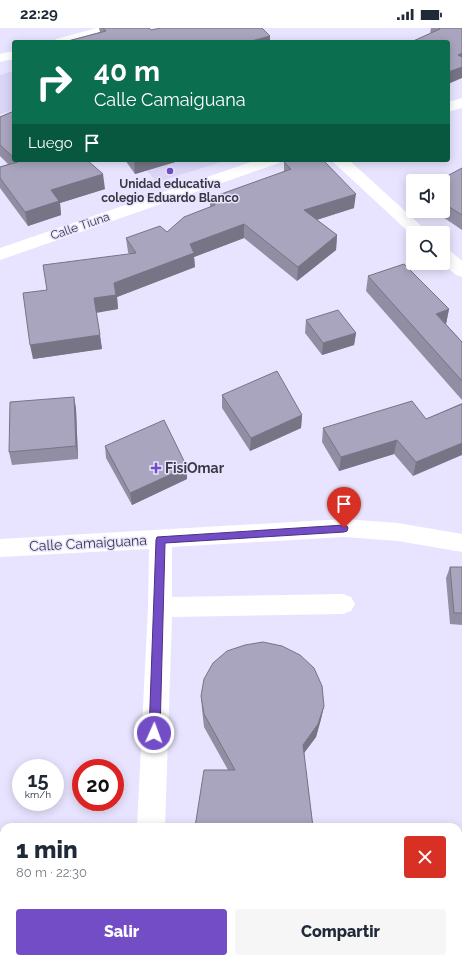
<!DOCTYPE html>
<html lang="es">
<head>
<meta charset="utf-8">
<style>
	body { margin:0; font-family:Raleway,sans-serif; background:#f6f6f7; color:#1f2937; height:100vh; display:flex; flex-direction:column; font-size:15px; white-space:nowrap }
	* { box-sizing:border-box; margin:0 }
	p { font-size:13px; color:#747a83 }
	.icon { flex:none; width:22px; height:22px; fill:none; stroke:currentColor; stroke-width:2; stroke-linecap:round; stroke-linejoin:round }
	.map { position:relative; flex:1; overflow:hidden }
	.sheet { position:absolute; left:0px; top:795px; width:462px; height:140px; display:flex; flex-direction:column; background:#fff; border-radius:12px 12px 0 0; box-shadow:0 2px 10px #0003 }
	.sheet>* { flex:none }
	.hud { position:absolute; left:12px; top:12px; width:438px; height:122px; border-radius:4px; box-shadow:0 2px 10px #0003; background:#0b6e4f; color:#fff; overflow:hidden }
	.controls { position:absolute; left:406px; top:146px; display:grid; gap:8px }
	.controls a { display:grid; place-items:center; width:44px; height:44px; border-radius:4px; background:#fff; box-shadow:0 2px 10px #0003; font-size:20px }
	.speed { position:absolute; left:12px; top:731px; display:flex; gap:8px; font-size:20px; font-weight:700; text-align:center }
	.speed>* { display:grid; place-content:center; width:52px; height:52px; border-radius:50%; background:#fff; box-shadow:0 2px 10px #0003; line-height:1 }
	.speed small { font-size:10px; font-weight:400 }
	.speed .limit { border:6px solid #d22; background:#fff; color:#111 }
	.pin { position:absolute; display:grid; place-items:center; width:34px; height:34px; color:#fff; margin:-41px -17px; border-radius:50% 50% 50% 0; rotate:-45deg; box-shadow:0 0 4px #0007 }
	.pin .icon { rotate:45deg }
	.me { position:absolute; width:44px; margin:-22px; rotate:2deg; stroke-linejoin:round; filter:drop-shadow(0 0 3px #0008) }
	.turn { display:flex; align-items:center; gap:14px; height:84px; padding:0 16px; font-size:18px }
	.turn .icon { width:52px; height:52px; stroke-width:2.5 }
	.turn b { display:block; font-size:28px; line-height:34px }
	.then { display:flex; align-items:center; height:38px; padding:0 16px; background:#0003; gap:8px; font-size:15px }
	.round { display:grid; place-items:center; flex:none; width:42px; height:42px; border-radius:4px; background:#f6f6f7 }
	.overview { display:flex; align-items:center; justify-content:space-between; height:68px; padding:0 16px }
	h1 { font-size:24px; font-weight:800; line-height:30px }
	.primary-button { display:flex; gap:8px; margin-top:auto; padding:8px 16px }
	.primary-button a { flex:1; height:46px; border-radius:4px; background:#724dc6; color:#fff; font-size:16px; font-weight:800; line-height:46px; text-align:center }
	.primary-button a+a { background:#f6f6f7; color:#1f2937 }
	.status { display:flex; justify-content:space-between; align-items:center; height:28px; padding:0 20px; background:#fff; direction:ltr }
	.status svg { height:11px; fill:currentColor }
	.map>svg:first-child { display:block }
</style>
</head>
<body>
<div class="status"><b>22:29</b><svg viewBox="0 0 49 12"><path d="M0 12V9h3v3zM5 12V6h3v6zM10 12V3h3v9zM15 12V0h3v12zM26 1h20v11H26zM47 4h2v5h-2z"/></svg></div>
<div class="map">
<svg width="462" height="935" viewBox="0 0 462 935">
	<rect width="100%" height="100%" fill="#e8e4ff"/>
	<path fill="#dad5f7" d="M 14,43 L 14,82 L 0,86 L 0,47 Z
		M 137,132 L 228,132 L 157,154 Z"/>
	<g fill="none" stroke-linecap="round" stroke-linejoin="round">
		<path fill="#fff" fill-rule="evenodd" d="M 97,0 L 120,0 L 118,3 L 77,14 L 54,14 L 56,11 Z
			M 14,23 L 14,31 L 0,34 L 0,26 Z
			M 462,70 L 462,80 L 448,84 L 448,74 Z
			M 257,132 L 281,132 L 279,135 L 0,232 L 0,220 Z
			M 331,132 L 349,132 L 429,205 L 413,205 L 413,208 Z
			M 443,220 L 449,222 L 462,233 L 462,249 L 456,247 L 442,235 Z
			M 344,491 L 398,495 L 462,506 L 462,524 L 398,513 L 344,509 L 172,519 L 172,569 L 343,566 L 351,569 L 355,576 L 351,583 L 343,586 L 172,589 L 165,799 L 137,799 L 148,579 L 149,521 L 0,529 L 0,511 Z
			M 130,931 L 160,931 L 160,935 L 130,935 Z
			M 428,931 L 458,931 L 459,935 L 429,935 Z"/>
	</g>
	<path fill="#918ea3" d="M 99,0 L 149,0 L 151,2 L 270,8 L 270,14 L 64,14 L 100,4 Z
		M 431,0 L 462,0 L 430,5 Z
		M 14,83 L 14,132 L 87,132 L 105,161 L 60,175 L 61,187 L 28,198 L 0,160 L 0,139 L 8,136 L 0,128 L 0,89 Z
		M 125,132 L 182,132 L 135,146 Z
		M 284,134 L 354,180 L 317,192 L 337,207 L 336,222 L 297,253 L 244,210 L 194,229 L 195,239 L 117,269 L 118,281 L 96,284 L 102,321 L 33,331 L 47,262 L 129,226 L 128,224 L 126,210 L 167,204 L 210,179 L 210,170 L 284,144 Z
		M 462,140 L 462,202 L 434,183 L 443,183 L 443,153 Z
		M 368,248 L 449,281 L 446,296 L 462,314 L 462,372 L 366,263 Z
		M 306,292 L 356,305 L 354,317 L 322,327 L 305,305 Z
		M 222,367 L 302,387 L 301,400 L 250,423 L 222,380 Z
		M 74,369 L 76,381 L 78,431 L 12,437 L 9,424 Z
		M 462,375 L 413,448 L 394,426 L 339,443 L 322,414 L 323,400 L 426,391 Z
		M 105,418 L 187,439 L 187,451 L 132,477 L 106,430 Z
		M 450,539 L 462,539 L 462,597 L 450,596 L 446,550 Z
		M 201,668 L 324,678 L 321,691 L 316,709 L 304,725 L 313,799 L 228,742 L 204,699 L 202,681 Z"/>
	<path fill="#767485" d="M 270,8 L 270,14 L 248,14 Z
		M 462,25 L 462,37 L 458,27 Z
		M 462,39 L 462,50 L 448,56 L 448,44 Z
		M 134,132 L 182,132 L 135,146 Z
		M 103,146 L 105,161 L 60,175 L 61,187 L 28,198 L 25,184 L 51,162 Z
		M 356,166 L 354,180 L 303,196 L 304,182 Z
		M 244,196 L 244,210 L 194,229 L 195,239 L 117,269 L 118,281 L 96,285 L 94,270 L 114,255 L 190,216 Z
		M 337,207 L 336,222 L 297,253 L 298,239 Z
		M 449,281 L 446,296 L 436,286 Z
		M 356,305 L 354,317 L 322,327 L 323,315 Z
		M 100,307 L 102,321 L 33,331 L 30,317 Z
		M 74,369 L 76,381 L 78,431 L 76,418 Z
		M 302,387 L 301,400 L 250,423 L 251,410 Z
		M 397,412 L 394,426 L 339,443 L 341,429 Z
		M 462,415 L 462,427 L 413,448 L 416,434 Z
		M 187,439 L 187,451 L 132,477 L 130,465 Z
		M 324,678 L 321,691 L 316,709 L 301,729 L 303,717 Z"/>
	<path fill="#a9a5be" stroke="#767485" d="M 103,0 L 149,0 L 151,2 L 161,0 L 262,0 L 270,8 L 248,14 L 64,14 L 106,3 Z
		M 439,0 L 462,0 L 462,25 L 458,27 L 462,29 L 462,39 L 448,44 L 448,14 L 411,14 L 440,1 Z
		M 14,83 L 14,130 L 0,117 L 0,89 Z
		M 16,132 L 87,132 L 103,146 L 51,162 L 59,173 L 25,184 L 0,150 L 0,139 L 18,134 Z
		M 290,132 L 323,132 L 356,166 L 304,182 L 337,207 L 298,239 L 244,196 L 190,216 L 194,225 L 114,255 L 116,267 L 94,270 L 100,307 L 30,317 L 23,265 L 47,262 L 43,237 L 136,225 L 126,210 L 160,198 L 167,204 L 184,189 L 215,177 L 210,170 L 291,141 L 284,134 Z
		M 462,140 L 462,187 L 443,175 L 443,153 L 438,153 Z
		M 404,236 L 449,281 L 436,286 L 462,314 L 462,353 L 368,248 Z
		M 338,282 L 356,305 L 323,315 L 306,292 Z
		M 277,343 L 302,387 L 251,410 L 222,367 Z
		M 74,369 L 76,418 L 9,424 L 10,374 Z
		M 412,373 L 426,391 L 462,376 L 462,415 L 416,434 L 397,412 L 341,429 L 323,400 Z
		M 164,392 L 187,439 L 130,465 L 105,418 Z
		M 450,539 L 462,539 L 462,585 L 454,585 Z
		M 263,614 L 282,618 L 300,627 L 314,640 L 322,658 L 324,678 L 318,696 L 303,717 L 313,799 L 195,799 L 204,742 L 235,742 L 204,686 L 201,668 L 204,651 L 213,635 L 227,623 L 245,617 Z"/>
	<path fill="#724dc6" stroke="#4a3281" d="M 344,497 L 347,498 L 348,500 L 347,503 L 344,504 L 165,515 L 160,705 L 158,708 L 154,710 L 151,708 L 149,705 L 156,512 L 157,509 Z"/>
	<g fill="#724dc6" stroke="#e8e4ff" stroke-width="1.5">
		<circle cx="170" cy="143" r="4"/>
		<path d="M154 434h4v4h4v4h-4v4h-4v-4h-4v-4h4z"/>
	</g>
	<g text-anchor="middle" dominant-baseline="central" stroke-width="3" stroke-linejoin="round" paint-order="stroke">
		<g font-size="12" font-weight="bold" fill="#3a3943" stroke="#e8e4ff">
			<text x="170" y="156">Unidad educativa<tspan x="170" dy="14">colegio Eduardo Blanco</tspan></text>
		</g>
		<g font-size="12" fill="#3a3943" stroke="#e8e4ff">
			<text transform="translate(80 198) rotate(-19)">Calle Tiuna</text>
		</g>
		<g font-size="14" font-weight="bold" fill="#3a3943" stroke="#e8e4ff" text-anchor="start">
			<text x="165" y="440">FisiOmar</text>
		</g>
		<g font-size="14" fill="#3a3943" stroke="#e8e4ff">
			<text transform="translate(88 515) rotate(-3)">Calle Camaiguana</text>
		</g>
	</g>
</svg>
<div class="controls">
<a><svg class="icon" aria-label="sound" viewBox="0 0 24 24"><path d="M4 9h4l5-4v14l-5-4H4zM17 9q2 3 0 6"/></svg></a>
<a><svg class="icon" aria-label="search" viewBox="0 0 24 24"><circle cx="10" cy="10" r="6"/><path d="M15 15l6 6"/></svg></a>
</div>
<div class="speed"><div>15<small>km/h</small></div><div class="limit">20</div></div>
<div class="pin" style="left:344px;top:500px;background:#d93025"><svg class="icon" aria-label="arrive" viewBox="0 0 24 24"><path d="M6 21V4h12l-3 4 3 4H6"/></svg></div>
<svg class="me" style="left:154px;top:705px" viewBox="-20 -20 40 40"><circle r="17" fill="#724dc6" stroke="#fff" stroke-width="3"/><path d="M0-11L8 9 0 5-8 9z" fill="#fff"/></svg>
<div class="hud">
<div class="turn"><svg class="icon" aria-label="right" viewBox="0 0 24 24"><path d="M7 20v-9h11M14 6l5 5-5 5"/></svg><div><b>40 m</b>Calle Camaiguana</div></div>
<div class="then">Luego<svg class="icon" aria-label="arrive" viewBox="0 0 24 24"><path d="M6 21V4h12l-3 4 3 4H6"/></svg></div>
</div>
<section class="sheet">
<div class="overview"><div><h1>1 min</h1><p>80 m · 22:30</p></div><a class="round" style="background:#d93025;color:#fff"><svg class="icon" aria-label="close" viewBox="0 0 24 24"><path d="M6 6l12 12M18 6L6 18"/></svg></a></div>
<div class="primary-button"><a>Salir</a><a>Compartir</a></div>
</section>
</div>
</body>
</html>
